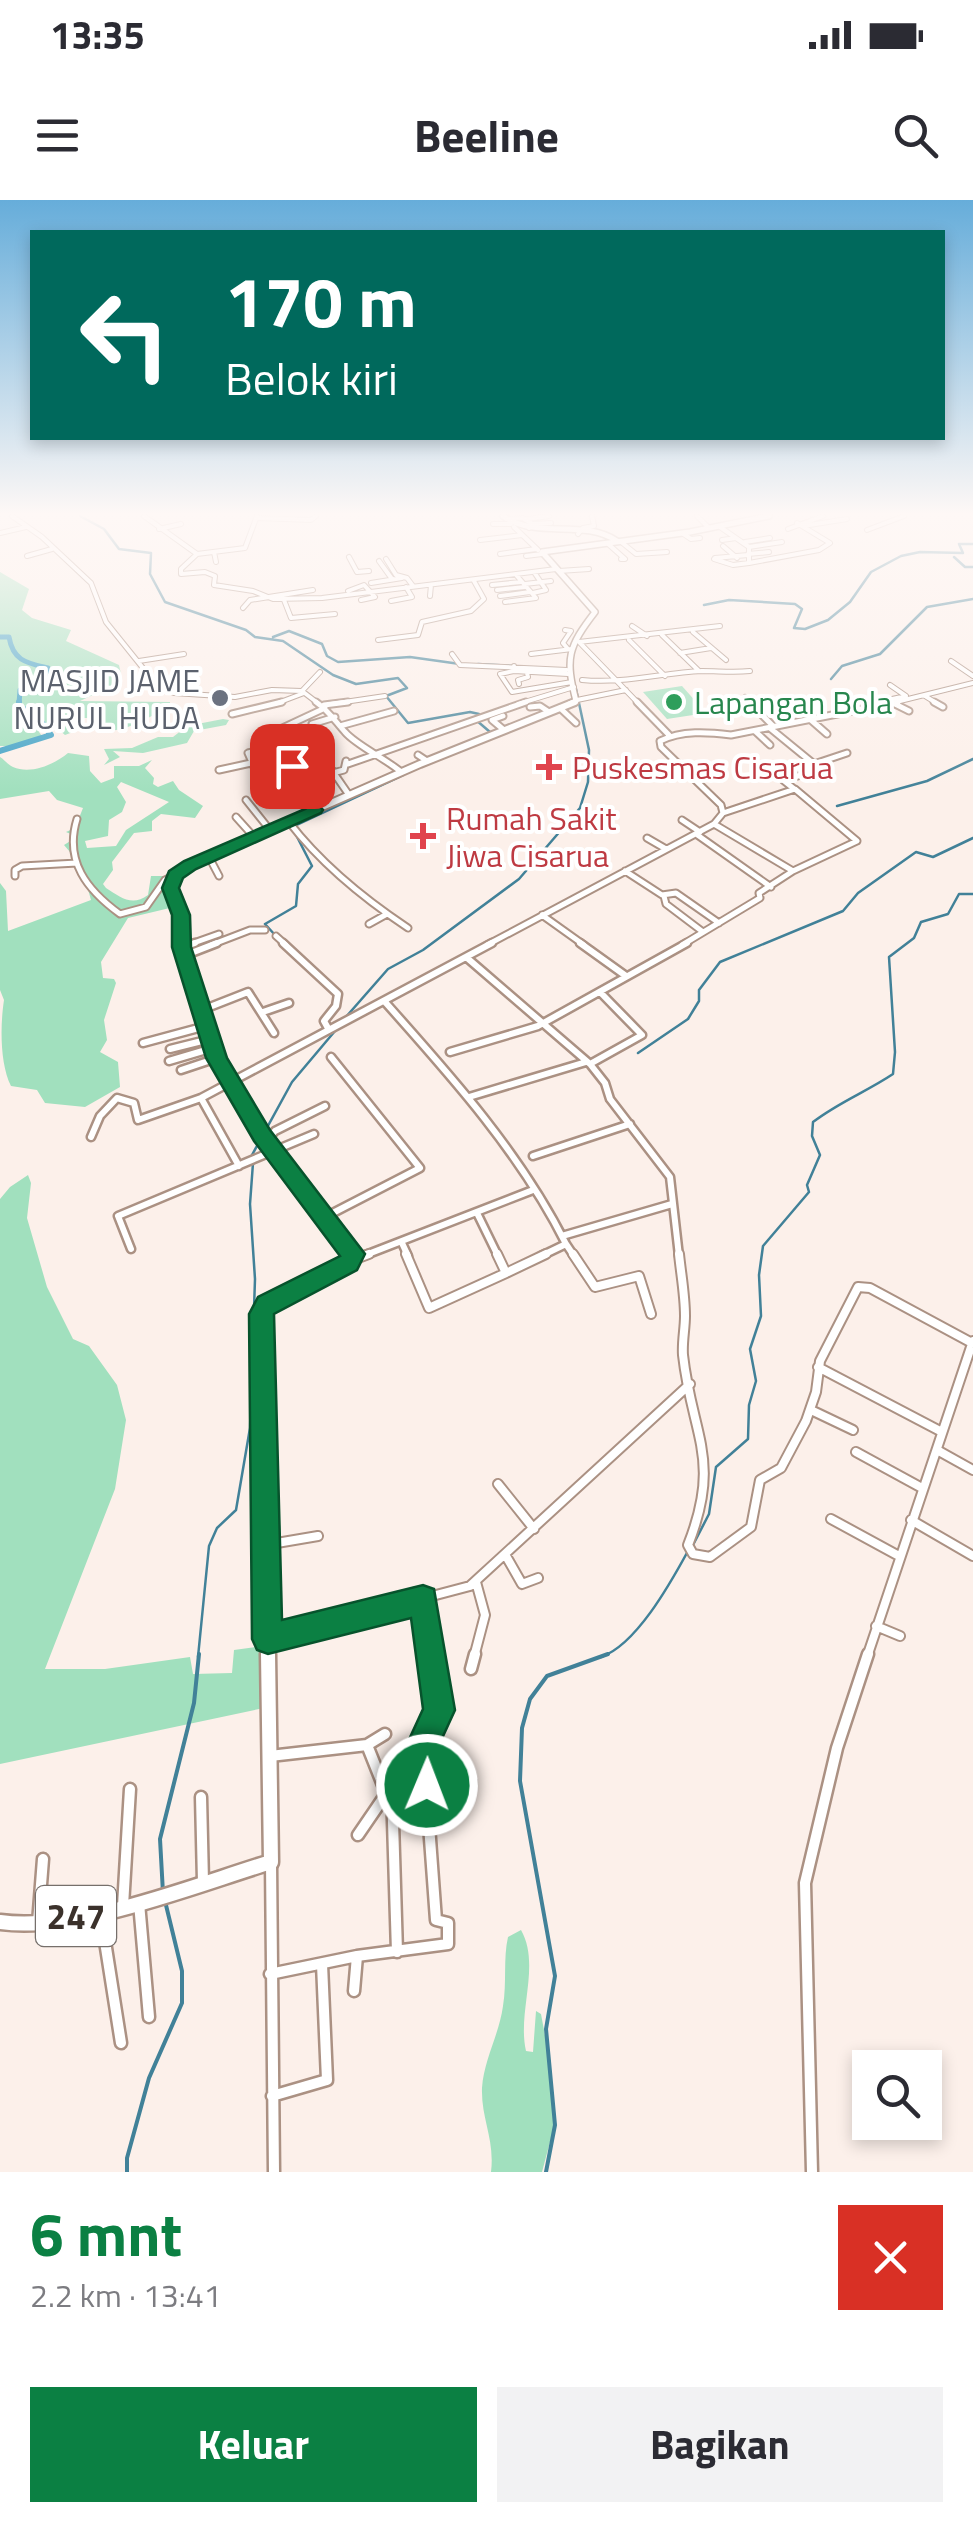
<!DOCTYPE html>
<html lang="id">
<head>
<meta charset="utf-8">
<style>
	body { margin:0; font-family:"Titillium Web",sans-serif; background:#f2f2f3; color:#2b2b33; height:100vh; display:flex; flex-direction:column; font-size:38px; white-space:nowrap }
	* { box-sizing:border-box; margin:0 }
	p { font-size:32px; color:#7c7c81 }
	.icon { flex:none; width:55px; height:55px; fill:none; stroke:currentColor; stroke-width:2; stroke-linecap:round; stroke-linejoin:round }
	.map { position:relative; height:1972px; overflow:hidden }
	.sheet { display:flex; flex-direction:column; background:#fff; flex:1 }
	.sheet>* { flex:none }
	.top-card { position:absolute; left:30px; top:30px; width:915px; height:210px; border-radius:0px; box-shadow:0 5px 15px #0003; background:#00695c; color:#fff; overflow:hidden }
	.fabs { position:absolute; left:852px; top:1850px; display:grid; gap:20px }
	.fabs a { display:grid; place-items:center; width:90px; height:90px; border-radius:0px; background:#fff; box-shadow:0 5px 15px #0003; font-size:50px }
	.pin { position:absolute; display:grid; place-items:center; width:85px; height:85px; color:#fff; margin:-42px; border-radius:20px; box-shadow:0 5px 15px #0006 }
	.me { position:absolute; width:110px; margin:-55px; rotate:1deg; stroke-linejoin:round; filter:drop-shadow(0 0 8px #0008) }
	.turn { display:flex; align-items:center; gap:35px; height:210px; padding:0 30px; font-size:45px }
	.turn .icon { width:130px; height:130px; stroke-width:2.5 }
	.turn b { display:block; font-size:70px; line-height:85px }
	.round { display:grid; place-items:center; flex:none; width:105px; height:105px; border-radius:0px; background:#f2f2f3 }
	.head { display:flex; align-items:center; justify-content:space-between; height:170px; padding:0 30px }
	h1 { font-size:60px; font-weight:700; line-height:75px; color:#0b8043 }
	.cta { display:flex; gap:20px; margin-top:auto; padding:20px 30px }
	.cta a { flex:1; height:115px; border-radius:0px; background:#0b8043; color:#fff; font-size:40px; font-weight:700; line-height:115px; text-align:center }
	.cta a+a { background:#f2f2f3; color:#2b2b33 }
	.status { display:flex; justify-content:space-between; align-items:center; height:70px; padding:0 50px; background:#fff; direction:ltr }
	.status svg { height:28px; fill:currentColor }
	header { display:flex; justify-content:space-between; align-items:center; height:130px; padding:0 30px; background:#fff; font-size:45px; font-weight:700 }
	.map>svg:first-child { display:block }
</style>
</head>
<body>
<div class="status"><b>13:35</b><svg viewBox="0 0 49 12"><path d="M0 12V9h3v3zM5 12V6h3v6zM10 12V3h3v9zM15 12V0h3v12zM26 1h20v11H26zM47 4h2v5h-2z"/></svg></div>
<header><svg class="icon" aria-label="menu" viewBox="0 0 24 24"><path d="M4 6h16M4 12h16M4 18h16"/></svg>Beeline<svg class="icon" aria-label="search" viewBox="0 0 24 24"><circle cx="10" cy="10" r="6"/><path d="M15 15l6 6"/></svg></header>
<div class="map">
<svg width="973" height="1972" viewBox="0 0 973 1972">
	<rect width="100%" height="100%" fill="#fcf0ea"/>
	<path fill="#a1e0be" fill-rule="evenodd" d="M 0,372 L 29,389 L 22,410 L 32,418 L 71,430 L 66,441 L 119,465 L 121,474 L 110,487 L 80,501 L 170,502 L 170,508 C 145,517 116,541 90,526 L 95,518 L 82,518 L 68,524 L 73,532 L 65,535 L 58,529 L 43,528 L 39,532 L 42,536 L 17,546 L 0,546 Z
		M 682,486 L 706,513 L 667,519 L 643,492 Z
		M 223,519 L 229,520 L 226,525 L 194,531 L 187,543 L 143,553 L 113,551 L 120,557 L 104,565 L 109,559 L 104,549 L 132,548 L 158,537 L 173,537 L 187,526 Z
		M 68,553 L 89,556 L 90,571 L 101,583 L 114,578 L 114,566 L 139,566 L 152,560 L 145,568 L 154,578 L 153,584 L 158,587 L 173,581 L 179,590 L 203,606 L 195,618 L 161,614 L 152,621 L 152,631 L 134,633 L 112,662 L 113,670 L 103,684 L 106,688 C 120,697 132,707 148,695 L 151,676 L 165,676 L 174,707 L 128,718 L 101,762 L 103,778 L 114,779 L 116,783 L 104,820 L 107,840 L 100,852 L 118,862 L 120,887 L 85,907 L 45,903 L 37,890 L 11,886 C 0,864 0,826 4,800 L 0,790 L 0,683 L 6,691 L 8,731 L 91,700 L 78,654 L 70,652 L 64,645 L 72,640 L 73,635 L 66,632 L 75,628 L 83,608 L 57,600 L 49,591 L 0,599 L 0,557 C 5,560 8,565 13,567 C 31,575 55,564 68,553 ZM 121,582 L 169,602 L 126,630 L 116,646 L 87,648 L 85,641 L 108,636 L 109,620 L 122,612 L 126,602 L 117,587 Z
		M 28,975 L 31,983 L 27,1018 L 47,1087 L 73,1139 L 89,1146 L 117,1185 L 126,1220 L 115,1289 L 45,1469 L 105,1469 L 190,1457 L 193,1474 L 232,1473 L 234,1450 L 264,1446 L 264,1508 L 0,1564 L 0,999 L 10,987 Z
		M 521,1730 C 541,1765 517,1812 526,1851 L 533,1852 L 536,1811 L 541,1814 L 551,1868 L 555,1923 L 542,1972 L 491,1972 C 495,1939 481,1919 482,1888 C 484,1859 499,1835 503,1806 C 507,1783 503,1759 508,1737 Z"/>
	<g fill="none" stroke-linecap="round" stroke-linejoin="round">
		<path stroke="#418198" stroke-width="2.5" d="M 80,316 L 104,329 L 119,349 L 151,353 L 150,374 L 165,402 L 246,430 L 255,437 L 283,441 L 333,475 L 356,484 L 398,478 L 407,488 L 386,496 L 408,523 L 470,512 L 479,514 L 476,520 L 490,532
			M 954,357 L 965,367 L 973,367
			M 704,405 L 729,400 L 795,404 L 802,409 L 794,428 L 805,429 L 828,420 L 850,402 L 871,372 L 901,356 L 920,352 L 963,353 L 959,344 L 973,344
			M 273,437 L 289,431 L 322,444 L 327,456 L 338,462 L 410,457 L 460,464
			M 478,464 L 513,466
			M 831,479 L 842,466 L 880,454 L 927,407 L 973,399
			M 837,606 L 927,581 L 973,559
			M 275,735 L 265,724 L 296,706 L 298,684 L 312,666 L 292,627 L 403,575
			M 345,818 L 388,769 L 423,750 L 519,679 L 580,608 L 588,582 L 589,550 L 576,489
			M 638,853 L 688,819 L 699,801 L 699,790 L 720,762 L 843,711 L 858,693 L 916,652 L 933,657 L 973,638
			M 252,955 L 292,882 L 335,831
			M 693,1345 L 709,1314 L 716,1267 L 748,1239 L 749,1205 L 756,1181 L 750,1149 L 761,1116 L 759,1075 L 763,1046 L 809,992 L 807,985 L 820,955 L 812,936 L 813,922 C 839,902 866,892 893,874 L 895,852 L 889,757 L 914,738 L 921,722 L 948,714 L 959,694 L 973,694
			M 198,1457 L 209,1346 L 217,1328 L 236,1310 L 250,1228 L 255,1079 L 250,1004 L 253,963
			M 601,1457 C 636,1445 670,1384 688,1351"/>
		<path stroke="#418198" stroke-width="4" d="M 163,1693 L 160,1639 L 194,1503 L 199,1454
			M 127,1972 L 127,1958 L 149,1878 L 182,1803 L 182,1771 L 165,1701
			M 546,1972 L 555,1925 L 546,1829 L 555,1776 L 520,1581 L 522,1528 L 530,1499 L 547,1476 L 608,1454"/>
		<path stroke="#43a3c6" stroke-width="5" d="M 0,437 L 9,437 C 13,461 27,463 48,468 L 50,473 L 20,490 L 19,504"/>
		<path stroke="#43a3c6" stroke-width="6" d="M 0,551 L 51,535 L 34,512 L 19,508 L 19,502"/>
		<g stroke="#ab9183" stroke-width="6">
			<path id="minor-far4" d="M 12,316 L 42,337 L 91,383 L 106,422 L 159,488 L 174,493 L 235,497 L 272,490 L 302,491 L 319,504
				M 144,316 L 197,354 L 181,369 L 181,374 L 205,372 L 215,376 L 214,385 L 253,391 L 273,399 L 322,398 L 556,369
				M 697,316 L 709,328
				M 258,318 L 311,320 L 316,316
				M 506,319 L 523,318 L 532,324 L 529,328
				M 528,319 L 549,316
				M 493,324 L 511,324
				M 532,324 L 551,323
				M 803,326 L 847,319
				M 514,327 L 538,350
				M 159,329 L 181,324
				M 788,329 L 823,316
				M 867,330 L 904,316
				M 0,333 L 26,327
				M 682,333 L 691,339 L 700,338
				M 578,334 L 583,328 L 594,326 L 592,316
				M 480,340 L 522,335
				M 722,340 L 736,338
				M 620,341 L 636,354 L 667,352
				M 745,342 L 770,338
				M 607,343 L 625,359 L 621,359
				M 723,346 L 737,358
				M 749,347 L 782,342
				M 214,352 L 216,362
				M 197,354 L 245,348 L 257,316
				M 500,354 L 536,349
				M 748,354 L 769,352
				M 27,356 L 52,349
				M 526,356 L 542,354
				M 349,357 L 357,372 L 369,371
				M 715,358 L 748,355
				M 386,359 L 396,375 L 407,378 L 413,386
				M 714,359 L 733,365 L 749,363 L 749,347 L 720,327
				M 379,361 L 392,379
				M 749,363 L 819,350 L 830,343 L 797,323
				M 559,371 L 589,369
				M 371,383 L 402,378
				M 525,384 L 551,381
				M 492,385 L 521,382
				M 497,390 L 525,387
				M 348,391 L 364,385 L 375,397 L 361,400
				M 533,393 L 546,390 L 534,372
				M 430,396 L 431,385
				M 500,396 L 530,392
				M 284,400 L 291,418 L 335,414
				M 391,401 L 412,397 L 406,387
				M 505,402 L 536,398 L 517,376
				M 243,408 L 250,400 L 313,390
				M 632,426 L 647,436
				M 565,430 L 571,431 L 563,443 L 568,449
				M 693,432 L 726,460
				M 662,435 L 699,471
				M 378,440 L 418,435 L 422,422 L 471,411 L 484,399 L 474,381
				M 629,440 L 665,476
				M 579,442 L 720,426
				M 580,443 L 639,504
				M 680,453 L 711,448
				M 452,454 L 460,465 L 567,470
				M 531,454 L 572,449
				M 139,461 L 184,454
				M 951,461 L 973,476
				M 514,466 L 514,471 L 500,474 L 512,492 L 572,482
				M 514,471 L 568,474
				M 582,480 C 624,484 661,473 702,471 C 719,471 733,473 750,471
				M 519,484 L 518,480 L 528,477 L 527,473
				M 302,491 L 320,472
				M 925,496 L 938,504
				M 745,497 L 752,504
				M 577,500 L 626,490
				M 886,503 L 883,501 L 906,496 L 890,485
				M 275,504 L 304,493
				M 331,504 L 385,496
				M 518,504 L 574,487
				M 888,504 L 973,483"/>
		</g>
		<g stroke="#ab9183" stroke-width="9">
			<path id="minor-far3" d="M 316,502 C 329,511 335,521 345,532 C 357,546 385,558 401,572
				M 637,502 L 669,535
				M 749,502 L 774,527
				M 934,502 L 943,507
				M 893,503 L 909,511
				M 324,505 L 348,502
				M 530,507 L 540,506 L 549,512
				M 560,508 L 576,523
				M 232,514 L 282,502
				M 503,516 L 492,520 L 504,530
				M 811,520 L 827,534
				M 340,526 L 394,511
				M 770,528 L 814,564 L 847,553
				M 278,530 L 325,508
				M 756,532 L 770,545
				M 291,552 L 324,544
				M 418,555 L 427,561
				M 314,561 L 288,570 L 299,595 L 315,610
				M 314,561 L 327,563 L 349,595
				M 314,561 L 313,556 L 325,551
				M 348,564 L 526,502
				M 255,569 L 248,553 L 315,537 L 312,524 L 335,517
				M 219,570 L 251,563
				M 295,583 L 344,570 L 346,561
				M 793,588 L 783,580 L 820,570 L 815,564
				M 246,600 L 270,630
				M 723,613 L 795,589 L 857,641 L 793,671
				M 236,617 L 254,637
				M 77,619 C 64,661 87,690 120,714 L 146,707 L 165,680 L 175,675
				M 682,620 L 700,632
				M 289,622 C 322,665 363,698 408,728
				M 696,634 L 771,687
				M 647,638 L 666,649
				M 209,657 L 219,676
				M 625,671 L 662,695 L 676,693 L 719,723
				M 15,676 L 15,670 L 22,666 L 77,663
				M 664,696 L 666,704 L 703,732
				M 542,715 L 584,745
				M 369,724 L 387,714
				M 276,736 L 286,745
				M 188,745 L 219,734
				M 211,745 L 250,730 L 265,730
				M 487,745 L 714,624 L 723,613 L 721,605 L 661,547 L 660,541 C 682,530 708,532 731,535 L 898,502
				M 682,745 L 760,698 L 759,693 L 793,671 L 714,624"/>
		</g>
		<g stroke="#ab9183" stroke-width="11">
			<path id="minor-far2" d="M 283,743 L 338,794 L 336,806 L 324,821 L 329,830
				M 580,743 L 626,776
				M 183,747 L 195,743
				M 186,755 L 217,743
				M 466,757 L 590,864 L 605,883 L 610,899 L 670,977 L 679,1056
				M 385,802 C 452,877 521,954 566,1044 L 541,1056
				M 202,810 L 248,792 L 274,833
				M 263,812 L 289,803
				M 143,843 L 206,826
				M 170,849 L 210,839
				M 450,852 L 538,826 L 687,743
				M 169,861 L 213,848
				M 590,864 L 642,835 L 600,792
				M 181,870 L 217,858
				M 469,897 L 586,862
				M 201,898 L 239,966
				M 91,937 L 100,916 L 117,898 L 134,903 L 138,920 L 201,898 L 492,743
				M 266,941 L 275,931 L 325,906
				M 533,956 L 630,924
				M 477,1013 L 498,1056
				M 327,1016 L 420,968 L 331,857
				M 562,1036 L 672,1004
				M 402,1043 L 408,1056
				M 566,1044 L 574,1056
				M 131,1049 L 118,1016 L 314,934
				M 363,1056 L 533,990"/>
		</g>
		<g stroke="#ab9183" stroke-width="12">
			<path id="minor-far1" d="M 406,1054 L 429,1108 L 506,1073
				M 497,1054 L 506,1073 L 546,1054
				M 573,1054 L 595,1087 L 639,1076 L 651,1114
				M 679,1054 C 681,1074 685,1095 685,1116 C 685,1129 682,1142 683,1155 C 692,1236 722,1259 688,1345 L 693,1354 L 710,1357 L 751,1327 L 760,1280 L 781,1268 L 806,1221 L 816,1192 L 820,1161 L 858,1087 L 870,1088 L 972,1143
				M 353,1060 L 369,1054
				M 818,1167 L 942,1232
				M 811,1210 L 853,1230
				M 937,1250 L 973,1270
				M 856,1252 L 922,1288
				M 498,1284 L 534,1329
				M 831,1319 L 899,1356
				M 911,1320 L 973,1356
				M 265,1345 L 318,1336
				M 506,1356 L 522,1384 L 538,1378
				M 423,1400 L 430,1457
				M 876,1426 L 900,1436
				M 269,1439 L 470,1386 L 690,1184
				M 474,1457 L 485,1415 L 476,1382
				M 867,1457 L 973,1141"/>
		</g>
		<g stroke="#ab9183" stroke-width="15">
			<path id="minor" d="M 471,1469 L 475,1454
				M 367,1545 L 387,1595
				M 270,1556 L 367,1545 L 385,1534
				M 392,1589 L 397,1752
				M 201,1597 L 203,1682
				M 358,1635 L 438,1518 L 430,1454
				M 271,1663 L 274,1972
				M 139,1703 L 149,1817
				M 123,1706 L 130,1589
				M 101,1716 L 121,1843
				M 38,1723 L 43,1659
				M 357,1756 L 448,1744 L 448,1723 L 436,1720 L 423,1544
				M 270,1774 L 357,1756 L 354,1791
				M 272,1896 L 327,1880 L 322,1764
				M 812,1972 L 805,1683 L 837,1548 L 868,1454"/>
		</g>
		<g stroke="#ab9183" stroke-width="8">
			<path id="major-far4" d="M 503,316 C 538,340 582,318 617,341
				M 569,504 L 576,501 C 565,458 568,447 595,412 L 542,352 L 690,332 L 769,316"/>
		</g>
		<g stroke="#ab9183" stroke-width="10">
			<path id="major-far3" d="M 182,745 L 181,715 L 171,682 L 190,665 L 420,564 L 575,502"/>
		</g>
		<g stroke="#ab9183" stroke-width="12">
			<path id="major-far2" d="M 182,743 L 217,858 L 264,939 L 352,1056"/>
		</g>
		<g stroke="#ab9183" stroke-width="15">
			<path id="major-far1" d="M 268,1457 L 262,1115 L 267,1104 L 349,1063 L 353,1054"/>
		</g>
		<g stroke="#ab9183" stroke-width="19">
			<path id="major" d="M 0,1722 C 77,1733 195,1685 271,1662 L 268,1454"/>
		</g>
		<use href="#minor-far4" stroke="#fff" stroke-width="4"/>
		<use href="#minor-far3" stroke="#fff" stroke-width="5"/>
		<use href="#minor-far2" stroke="#fff" stroke-width="6"/>
		<use href="#minor-far1" stroke="#fff" stroke-width="8"/>
		<use href="#minor" stroke="#fff" stroke-width="10"/>
		<use href="#major-far4" stroke="#fff" stroke-width="5"/>
		<use href="#major-far3" stroke="#fff" stroke-width="6"/>
		<use href="#major-far2" stroke="#fff" stroke-width="8"/>
		<use href="#major-far1" stroke="#fff" stroke-width="10"/>
		<use href="#major" stroke="#fff" stroke-width="14"/>
	</g>
	<linearGradient id="sky" x2="0" y2="1"><stop stop-color="#66adda"/><stop offset="0.53" stop-color="#fef8f6"/><stop offset="1" stop-color="#fef8f6" stop-opacity="0"/></linearGradient>
	<rect width="973" height="592" fill="url(#sky)"/>
	<path fill="#0b8043" stroke="#07532c" stroke-width="2.5" d="M 292,562 L 300,566 L 296,571 L 306,592 L 323,610 L 321,613 L 196,669 L 183,678 L 179,688 L 190,715 L 191,747 L 227,858 L 270,930 L 365,1054 L 357,1070 L 274,1114 L 282,1420 L 423,1385 L 434,1389 L 455,1510 L 439,1545 L 444,1585 L 439,1596 L 427,1601 L 416,1596 L 407,1544 L 423,1509 L 411,1418 L 268,1454 L 257,1450 L 252,1439 L 249,1114 L 258,1097 L 340,1056 L 254,941 L 206,858 L 172,747 L 172,715 L 162,688 L 169,671 L 184,661 L 305,609 L 291,594 L 280,570 Z"/>
	<circle fill="#6b7280" stroke="#fff" stroke-width="4" cx="220" cy="498" r="10"/>
	<circle fill="#2e9e5b" stroke="#fff" stroke-width="4" cx="674" cy="502" r="10"/>
	<g fill="#e0444e" stroke="#fff" stroke-width="4">
		<path d="M544 552h10v10h10v10h-10v10h-10v-10h-10v-10h10z"/>
		<path d="M418 621h10v10h10v10h-10v10h-10v-10h-10v-10h10z"/>
	</g>
	<g text-anchor="middle" dominant-baseline="central" stroke-width="8" stroke-linejoin="round" paint-order="stroke">
		<g font-size="32" fill="#5b616d" stroke="#fff" text-anchor="end">
			<text x="200" y="480">MASJID JAME<tspan x="200" dy="37">NURUL HUDA</tspan></text>
		</g>
		<g font-size="32" fill="#27864d" stroke="#fff" text-anchor="start">
			<text x="694" y="502">Lapangan Bola</text>
		</g>
		<g font-size="32" fill="#be3a42" stroke="#fff" text-anchor="start">
			<text x="572" y="567">Puskesmas Cisarua</text>
			<text x="446" y="618">Rumah Sakit<tspan x="446" dy="37">Jiwa Cisarua</tspan></text>
		</g>
		<rect fill="#fff" stroke="#766f6b" stroke-width="2.5" x="36" y="1686" width="80" height="60" rx="8"/>
		<g font-size="35" font-weight="bold" fill="#3b312b">
			<text x="76" y="1716">247</text>
		</g>
	</g>
</svg>
<div class="fabs">
<a><svg class="icon" aria-label="search" viewBox="0 0 24 24"><circle cx="10" cy="10" r="6"/><path d="M15 15l6 6"/></svg></a>
</div>
<div class="pin" style="left:292px;top:566px;background:#d93025"><svg class="icon" aria-label="arrive" viewBox="0 0 24 24"><path d="M6 21V4h12l-3 4 3 4H6"/></svg></div>
<svg class="me" style="left:427px;top:1585px" viewBox="-20 -20 40 40"><circle r="17" fill="#0b8043" stroke="#fff" stroke-width="3"/><path d="M0-11L8 9 0 5-8 9z" fill="#fff"/></svg>
<div class="top-card">
<div class="turn"><svg class="icon" aria-label="left" viewBox="0 0 24 24"><path d="M17 20v-9H6M10 6l-5 5 5 5"/></svg><div><b>170 m</b>Belok kiri</div></div>
</div>
</div>
<section class="sheet">
<div class="head"><div><h1>6 mnt</h1><p>2.2 km · 13:41</p></div><a class="round" style="background:#d93025;color:#fff"><svg class="icon" aria-label="close" viewBox="0 0 24 24"><path d="M6 6l12 12M18 6L6 18"/></svg></a></div>
<div class="cta"><a>Keluar</a><a>Bagikan</a></div>
</section>
</body>
</html>
